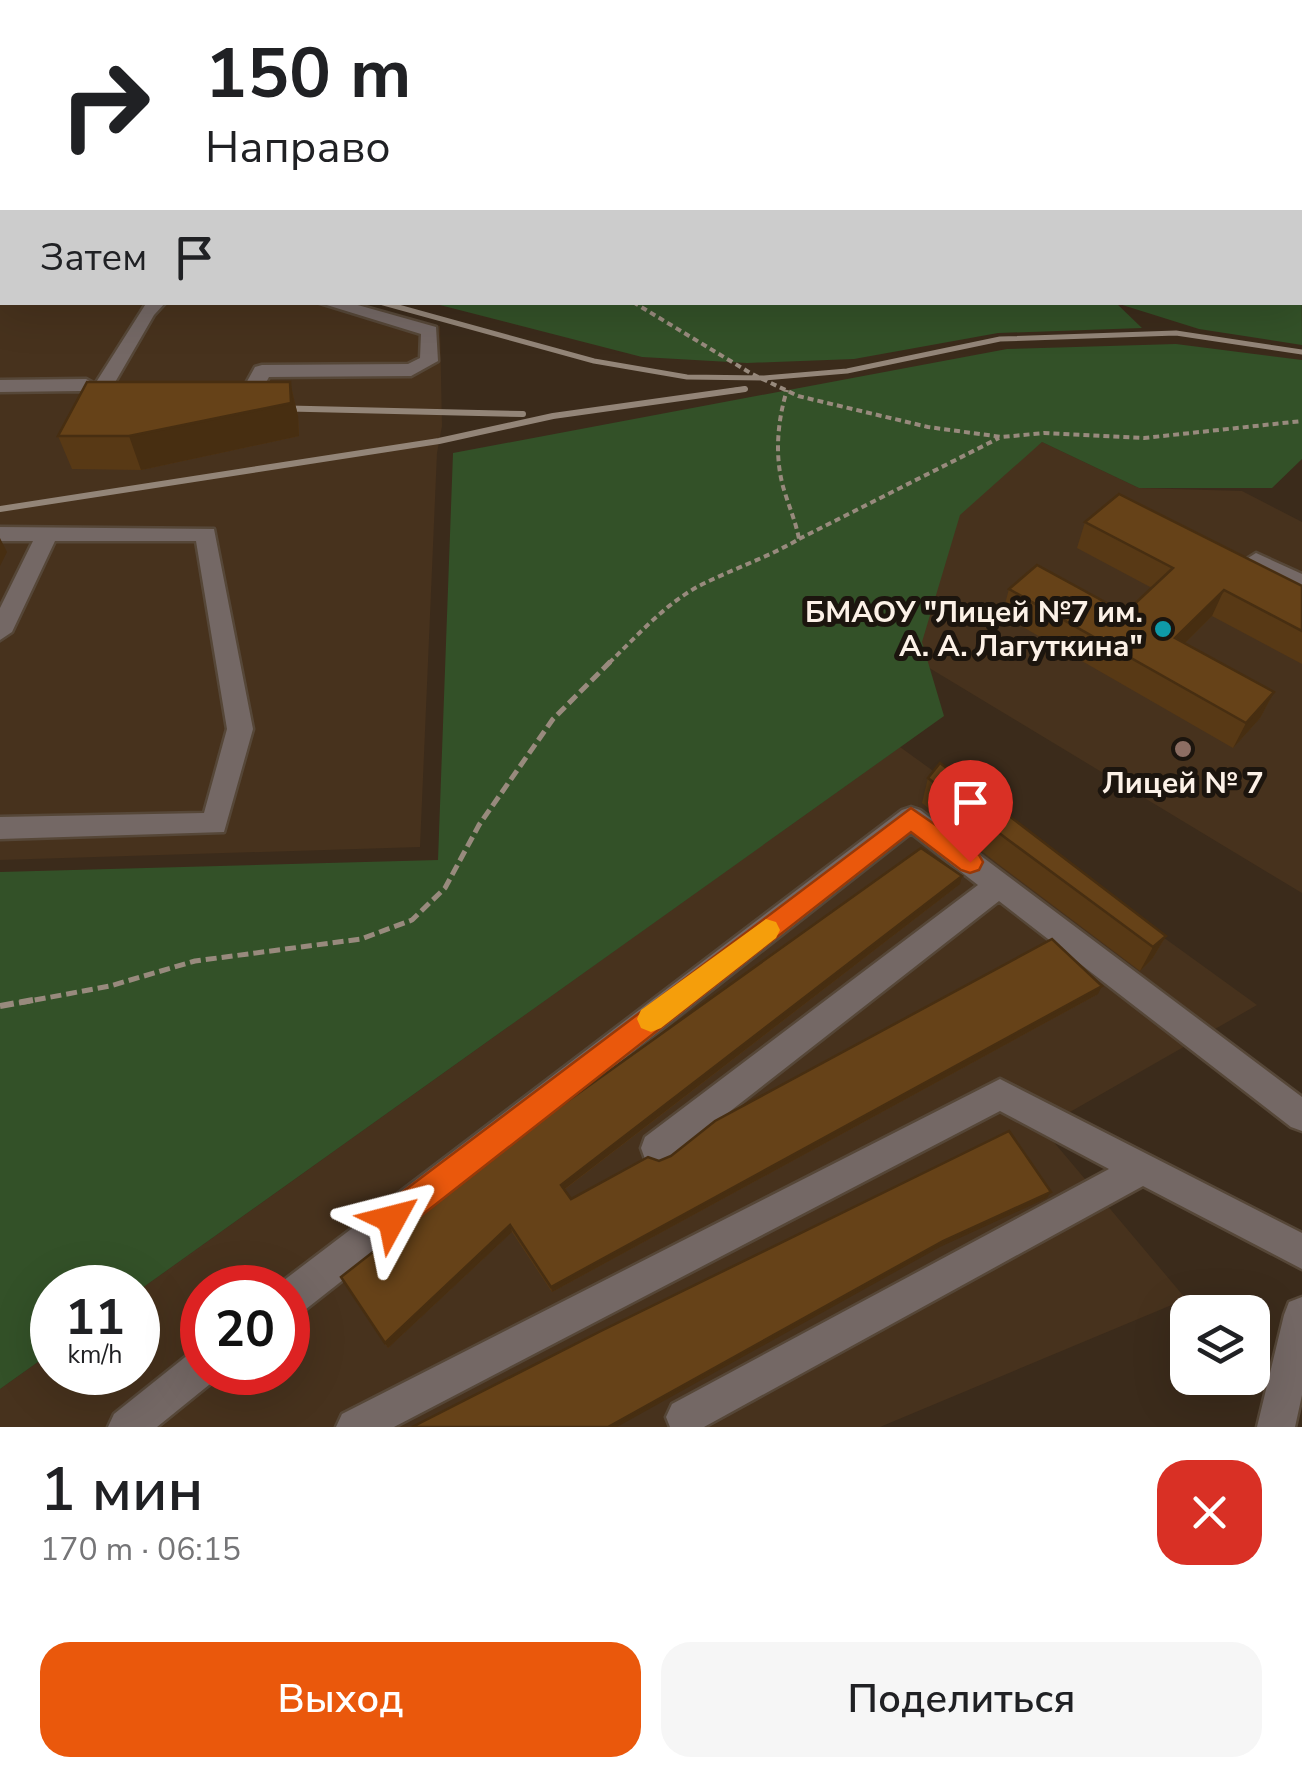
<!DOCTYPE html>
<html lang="ru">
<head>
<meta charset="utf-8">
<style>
	body { margin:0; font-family:"Nunito Sans",sans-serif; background:#f6f6f6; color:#202124; height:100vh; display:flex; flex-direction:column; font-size:38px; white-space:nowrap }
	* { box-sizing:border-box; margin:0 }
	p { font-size:32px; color:#757577 }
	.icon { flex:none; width:55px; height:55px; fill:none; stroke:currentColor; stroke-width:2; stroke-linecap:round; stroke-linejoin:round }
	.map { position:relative; height:1427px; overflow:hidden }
	.panel { display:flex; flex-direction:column; background:#fff; flex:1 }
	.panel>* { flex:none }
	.guide { position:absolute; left:0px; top:0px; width:1302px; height:305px; box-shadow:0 10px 40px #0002; background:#fff; color:#202124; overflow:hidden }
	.tools { position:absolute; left:1170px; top:1295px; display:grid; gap:20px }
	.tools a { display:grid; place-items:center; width:100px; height:100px; border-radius:20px; background:#fff; box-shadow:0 10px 40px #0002; font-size:50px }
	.speed { position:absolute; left:30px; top:1265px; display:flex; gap:20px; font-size:50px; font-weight:700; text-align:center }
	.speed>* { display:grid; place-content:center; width:130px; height:130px; border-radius:50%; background:#fff; box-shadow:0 10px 40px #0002; line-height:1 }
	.speed small { font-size:25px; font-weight:400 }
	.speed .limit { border:15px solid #d22; background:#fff; color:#111 }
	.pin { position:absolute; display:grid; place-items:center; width:85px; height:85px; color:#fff; margin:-102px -42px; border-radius:50% 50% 50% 0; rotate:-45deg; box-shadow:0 0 10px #0007 }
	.pin .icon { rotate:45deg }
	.me { position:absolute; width:110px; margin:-55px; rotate:52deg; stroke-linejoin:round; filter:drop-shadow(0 0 8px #0008) }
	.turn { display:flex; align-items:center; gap:35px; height:210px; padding:0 40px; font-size:45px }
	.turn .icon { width:130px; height:130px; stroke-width:2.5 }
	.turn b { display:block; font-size:70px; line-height:85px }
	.then { display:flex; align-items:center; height:95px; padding:0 40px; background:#0003; gap:20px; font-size:38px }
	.round { display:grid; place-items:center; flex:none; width:105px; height:105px; border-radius:30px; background:#f6f6f6 }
	.head { display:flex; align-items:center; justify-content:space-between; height:170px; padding:0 40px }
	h1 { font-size:60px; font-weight:600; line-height:75px }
	.button { display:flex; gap:20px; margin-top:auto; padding:20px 40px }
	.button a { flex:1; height:115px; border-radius:30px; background:#ea580c; color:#fff; font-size:40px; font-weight:600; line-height:115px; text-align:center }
	.button a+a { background:#f6f6f6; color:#202124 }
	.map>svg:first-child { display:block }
</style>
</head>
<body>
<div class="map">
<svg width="1302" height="1427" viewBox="0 0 1302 1427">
	<rect width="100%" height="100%" fill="#3b2b1b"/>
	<path fill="#47321d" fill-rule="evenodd" d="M 0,176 L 2,302 L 355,303 L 440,326 L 442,426 L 437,453 L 420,847 L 0,860 Z
		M 1042,442 L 1139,488 L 1242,491 L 1302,522 L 1302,893 L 825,605 Z
		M 900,747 L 1257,1005 L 1042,1128 L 1186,1299 L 880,1427 L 0,1427 L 0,1389 L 52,1352 L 52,1372 L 138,1372 L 138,1291 ZM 202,1288 L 288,1288 L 288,1372 L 202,1372 Z"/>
	<path fill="#335128" d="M 0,0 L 1217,0 L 1222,2 L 2,2 L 2,32 Z
		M 1300,46 L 1302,345 L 1199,329 L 1116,303 L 1142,328 L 998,333 L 854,359 L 747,363 L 642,357 L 432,303 L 1300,302 Z
		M 1176,344 L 1302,360 L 1302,459 L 1272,488 L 1139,488 L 1042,442 L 960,515 L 922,642 L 944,716 L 138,1291 L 138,1288 L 52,1288 L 52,1352 L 0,1389 L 0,872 L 438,860 L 453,453 L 1007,349 Z"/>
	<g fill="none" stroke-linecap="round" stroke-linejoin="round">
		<g stroke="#564738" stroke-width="5">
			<path id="minor" d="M 364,0 L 383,0 L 384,2 L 366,2 Z
				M 1242,0 L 1258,0 L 1259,2 L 1244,2 Z
				M 1300,23 L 1302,24 L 1302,32 L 1300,31 Z
				M 1300,280 L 1302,280 L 1302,290 L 1300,290 Z
				M 0,289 L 2,289 L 2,299 L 0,299 Z
				M 147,302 L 166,302 L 154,315 L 110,391 L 120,397 L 117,401 L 90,401 L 81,391 L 0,392 L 0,380 L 86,379 L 95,384 Z
				M 317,302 L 347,302 L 436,327 L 438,361 L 411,376 L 269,377 L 258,397 L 223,397 L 223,389 L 244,387 L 255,367 L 262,365 L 408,364 L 420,358 L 421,334 Z
				M 0,527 L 214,529 L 253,729 L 224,832 L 0,839 L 0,817 L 204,813 L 227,729 L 196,541 L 55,541 L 12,632 L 0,640 L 0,608 L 33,541 L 0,541 Z
				M 1256,553 L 1302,574 L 1302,592 L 1248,565 L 1245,560 Z
				M 911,807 L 920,810 L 1302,1097 L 1302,1131 L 1291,1127 L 999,901 L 669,1159 L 657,1164 L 645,1159 L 641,1148 L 645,1137 L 978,885 L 911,833 L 301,1313 L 288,1318 L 288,1288 L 275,1287 L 902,810 Z
				M 1000,1079 L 1302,1233 L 1302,1269 L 1143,1186 L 704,1427 L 670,1427 L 666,1417 L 672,1404 L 1109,1169 L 1000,1111 L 394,1427 L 336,1427 L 342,1414 Z
				M 1302,1297 L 1302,1395 L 1295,1427 L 1257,1427 L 1284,1315 L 1289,1302 Z
				M 202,1349 L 202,1372 L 218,1372 L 215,1380 L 157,1427 L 108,1427 L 114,1414 L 189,1354 Z"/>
		</g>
		<path stroke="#988a7d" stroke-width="2.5" stroke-dasharray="5 2.5" stroke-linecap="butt" d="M 51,0 L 58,2
			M 536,0 L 545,2
			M 1175,0 L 1179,2"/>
		<path stroke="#988a7d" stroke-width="4" stroke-dasharray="6 4" stroke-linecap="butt" d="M 633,302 L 752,374 L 798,396 L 928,427 L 1002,437 L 1044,433 L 1144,438 L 1302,421
			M 799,539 L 999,438
			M 609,663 C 637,636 665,604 699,586 C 732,569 767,558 799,539 C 796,523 790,509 785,493 C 774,460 777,422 787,390"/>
		<path stroke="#988a7d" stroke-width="5" stroke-dasharray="11 5" stroke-linecap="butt" d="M 19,1003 L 110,986 L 195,961 L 361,939 L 412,920 L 445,888 L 479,825 L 553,719 L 612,660"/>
		<path stroke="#988a7d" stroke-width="6" stroke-dasharray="14 6" stroke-linecap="butt" d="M 0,1006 L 33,1000"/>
		<use href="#minor" fill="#746865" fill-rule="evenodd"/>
		<path stroke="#938578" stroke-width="5" d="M 380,302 L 594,361 L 687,377 L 764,378 L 847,371 L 1000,339 L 1176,333 L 1302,352
			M 730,391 L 745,389"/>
		<path stroke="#938578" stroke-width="6" d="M 268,408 L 523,414
			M 0,509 L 439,441 L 553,416 L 745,389"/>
	</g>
	<path fill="#583915" d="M 290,382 L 298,416 L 299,436 L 141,470 L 72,469 L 58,436 Z
		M 1085,522 L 1302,586 L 1302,664 L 1212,616 L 1185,643 L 1274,692 L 1260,718 L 1233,748 L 1002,615 L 1009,589 L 1125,613 L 1152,588 L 1077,548 Z
		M 928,778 L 1166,936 L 1152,959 L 1140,971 L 998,864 L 922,803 Z
		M 960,884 L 564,1190 L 571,1199 L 659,1161 L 1098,994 L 552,1292 L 512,1232 L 388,1348 L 345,1284 Z"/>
	<path fill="#472e11" d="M 2,208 L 2,243 L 0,247 L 0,210 Z
		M 290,382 L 298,416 L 299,436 L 141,470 L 129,436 Z
		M 0,538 L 7,552 L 0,566 Z
		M 1224,590 L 1212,616 L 1164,664 L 1175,638 Z
		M 1274,692 L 1260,718 L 1233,748 L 1246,723 Z
		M 962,876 L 960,884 L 562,1191 L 561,1185 Z
		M 1166,936 L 1152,959 L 1140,971 L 1153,947 Z
		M 1102,986 L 1098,994 L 552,1292 L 551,1287 Z
		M 1051,1192 L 1047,1198 L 940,1247 L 617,1427 L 608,1427 L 943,1241 Z
		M 510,1225 L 512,1232 L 388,1348 L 385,1343 Z"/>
	<path fill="#664218" stroke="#472e11" stroke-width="2.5" d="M 0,99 L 2,99 L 2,120 L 0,120 Z
		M 87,382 L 290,382 L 291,403 L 129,436 L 58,436 Z
		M 1119,494 L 1302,586 L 1302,631 L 1224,590 L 1175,638 L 1274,692 L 1246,723 L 1009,589 L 1037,565 L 1125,613 L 1173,568 L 1085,522 Z
		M 940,763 L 1166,936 L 1153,947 L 1007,839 L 928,778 Z
		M 921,848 L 962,876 L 561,1185 L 571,1199 L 648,1157 L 659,1161 L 671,1156 L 715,1121 L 1052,939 L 1102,986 L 551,1287 L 510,1225 L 385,1343 L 341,1277 L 548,1115 Z
		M 1009,1131 L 1051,1192 L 943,1241 L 608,1427 L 412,1427 L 601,1331 Z"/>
	<path fill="#ea580c" stroke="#983908" stroke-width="2.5" d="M 911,808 L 979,855 L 983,862 L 979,870 L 970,873 L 961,870 L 911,832 L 403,1230 L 392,1234 L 381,1230 L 376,1219 L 381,1208 Z"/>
	<path fill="#f59e0b" d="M 766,919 L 776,922 L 780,930 L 776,938 L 661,1028 L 651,1032 L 641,1028 L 637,1019 L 641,1010 Z"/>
	<circle fill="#0f9aa8" stroke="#1c150e" stroke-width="4" cx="1163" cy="629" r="10"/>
	<circle fill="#8d6e63" stroke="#1c150e" stroke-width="4" cx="1183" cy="749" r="10"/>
	<g text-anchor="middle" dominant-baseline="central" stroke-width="10" stroke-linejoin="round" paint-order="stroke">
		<g font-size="30" font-weight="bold" fill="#fcf1e7" stroke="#1c150e" text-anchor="end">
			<text x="1143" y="612">БМАОУ "Лицей №7 им.<tspan x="1143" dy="34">А. А. Лагуткина"</tspan></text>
			<text x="1183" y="783" text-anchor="middle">Лицей № 7</text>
		</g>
	</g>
</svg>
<div class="tools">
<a><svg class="icon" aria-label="layers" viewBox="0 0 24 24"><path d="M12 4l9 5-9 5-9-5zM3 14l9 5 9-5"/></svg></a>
</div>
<div class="speed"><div>11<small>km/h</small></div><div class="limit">20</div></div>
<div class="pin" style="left:970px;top:862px;background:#d93025"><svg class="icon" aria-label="arrive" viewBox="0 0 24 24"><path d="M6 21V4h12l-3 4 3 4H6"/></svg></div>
<svg class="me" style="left:392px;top:1219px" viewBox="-20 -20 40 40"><path d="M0-17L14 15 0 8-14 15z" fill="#ea580c" stroke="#fff" stroke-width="4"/></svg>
<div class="guide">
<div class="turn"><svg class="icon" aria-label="right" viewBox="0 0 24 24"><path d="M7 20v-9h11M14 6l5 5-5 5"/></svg><div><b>150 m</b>Направо</div></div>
<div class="then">Затем<svg class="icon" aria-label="arrive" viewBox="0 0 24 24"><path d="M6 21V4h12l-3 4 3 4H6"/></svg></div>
</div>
</div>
<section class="panel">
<div class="head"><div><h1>1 мин</h1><p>170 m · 06:15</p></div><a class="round" style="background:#d93025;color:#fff"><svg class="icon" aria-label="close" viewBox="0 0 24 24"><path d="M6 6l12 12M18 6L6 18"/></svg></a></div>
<div class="button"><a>Выход</a><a>Поделиться</a></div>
</section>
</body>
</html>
